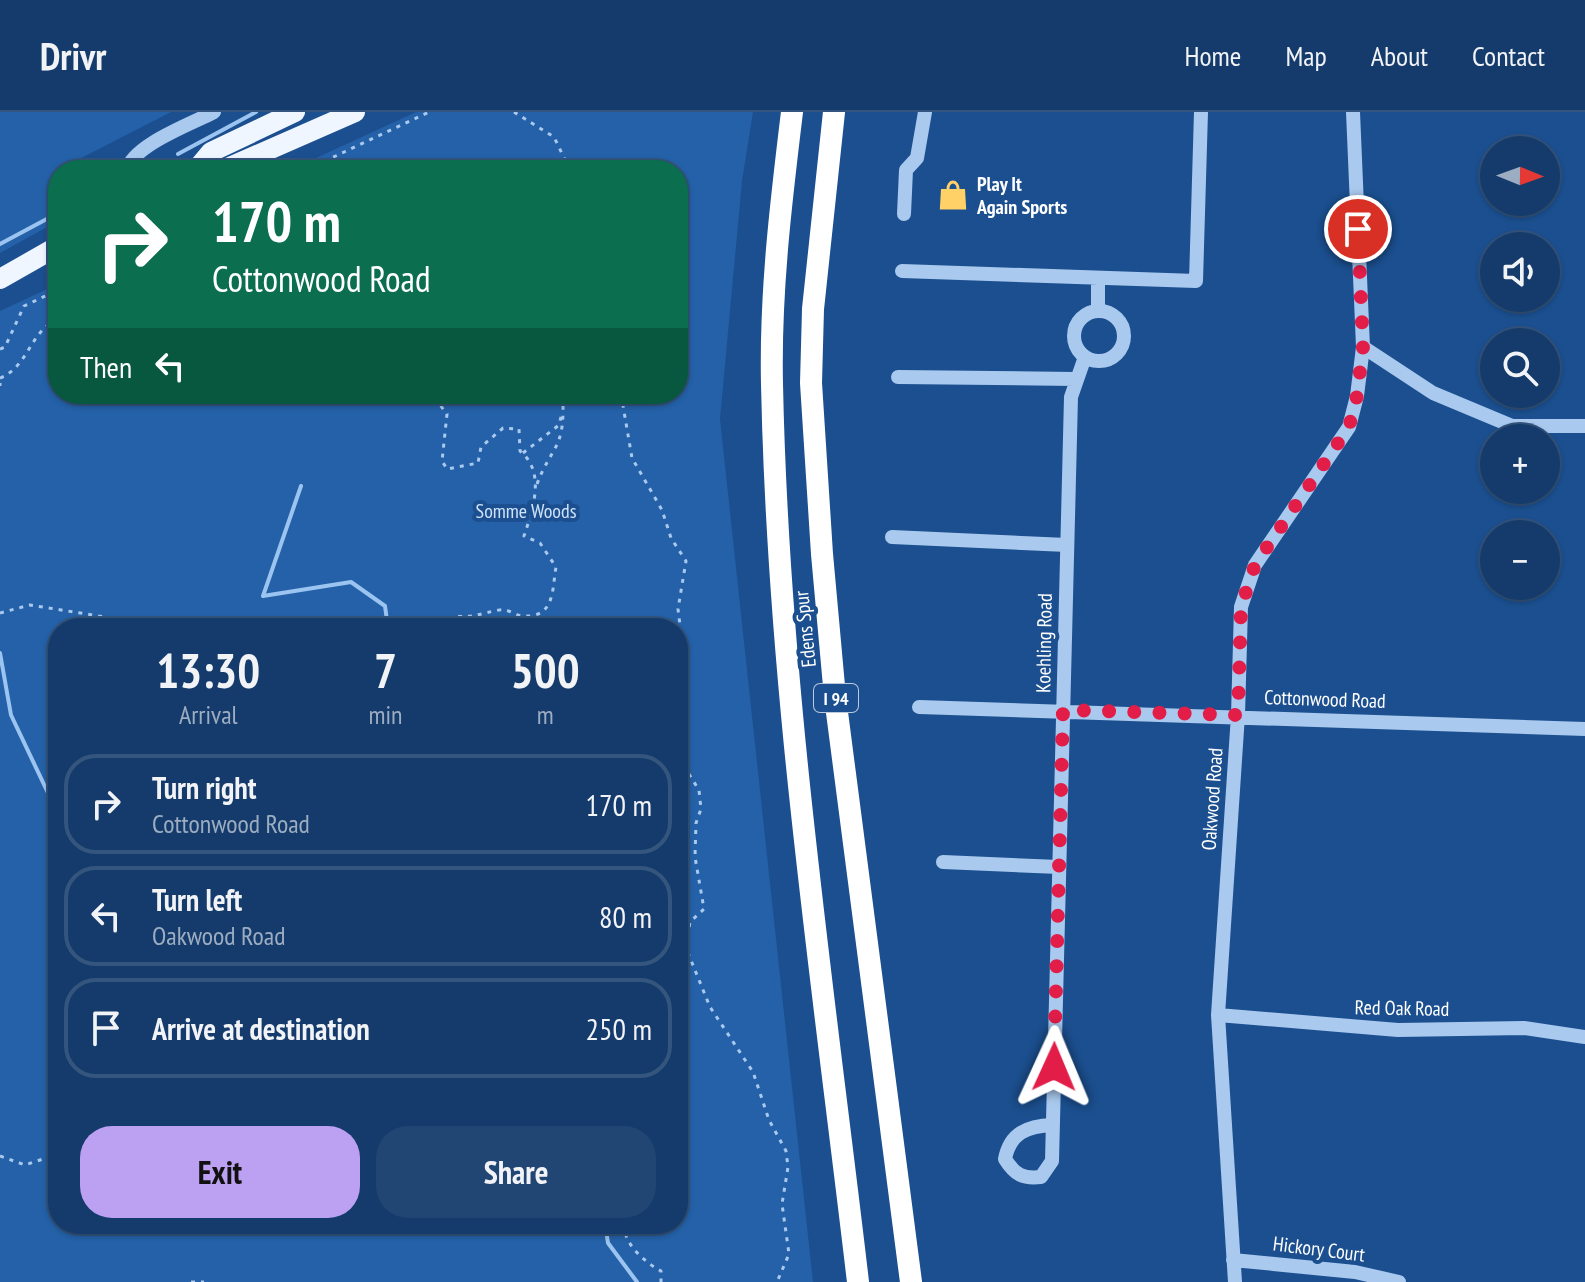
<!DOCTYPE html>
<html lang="en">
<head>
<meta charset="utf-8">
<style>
	body { margin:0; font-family:"PT Sans Narrow",sans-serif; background:#214673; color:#f1f3f6; height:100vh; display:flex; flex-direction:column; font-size:30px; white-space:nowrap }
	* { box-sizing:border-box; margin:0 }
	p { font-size:26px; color:#9dadc1 }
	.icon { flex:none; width:44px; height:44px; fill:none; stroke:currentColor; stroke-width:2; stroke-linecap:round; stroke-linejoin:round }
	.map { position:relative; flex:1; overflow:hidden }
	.details { position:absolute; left:48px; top:506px; width:640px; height:616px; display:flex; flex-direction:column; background:#143b6b; border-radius:32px; box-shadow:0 2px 6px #0004,0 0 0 2px #33557e }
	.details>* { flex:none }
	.banner { position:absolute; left:48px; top:48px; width:640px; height:244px; border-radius:32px; box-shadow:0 2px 6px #0004,0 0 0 2px #33557e; background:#0b6e4f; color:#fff; overflow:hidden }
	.needle { width:52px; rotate:91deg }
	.tools { position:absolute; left:1480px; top:24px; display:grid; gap:16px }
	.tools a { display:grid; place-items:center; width:80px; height:80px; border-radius:50%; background:#143b6b; box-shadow:0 2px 6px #0004,0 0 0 2px #33557e; font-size:40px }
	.pin { position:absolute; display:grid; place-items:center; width:68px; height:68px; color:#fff; margin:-34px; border:4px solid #fff; border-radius:50%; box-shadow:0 2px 8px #0007 }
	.me { position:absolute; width:88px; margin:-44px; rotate:1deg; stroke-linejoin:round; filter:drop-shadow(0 0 6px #0008) }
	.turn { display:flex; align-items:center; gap:28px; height:168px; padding:0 32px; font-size:36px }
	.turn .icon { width:104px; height:104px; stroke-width:2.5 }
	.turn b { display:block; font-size:56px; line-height:68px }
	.then { display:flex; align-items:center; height:76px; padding:0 32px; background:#0003; gap:16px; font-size:30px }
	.eta { display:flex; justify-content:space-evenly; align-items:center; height:136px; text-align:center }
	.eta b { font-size:48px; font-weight:700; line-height:56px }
	.cta { display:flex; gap:16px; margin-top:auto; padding:16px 32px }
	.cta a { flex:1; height:92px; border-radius:32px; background:#bca0f2; color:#111; font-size:32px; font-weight:700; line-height:92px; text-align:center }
	.cta a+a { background:#214673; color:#f1f3f6 }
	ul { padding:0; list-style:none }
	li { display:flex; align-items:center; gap:24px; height:100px; margin:0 16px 12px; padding:0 16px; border:4px solid #33557e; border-radius:32px }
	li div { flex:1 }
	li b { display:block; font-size:30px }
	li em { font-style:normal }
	header { display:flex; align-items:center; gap:48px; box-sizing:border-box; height:112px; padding:0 40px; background:#143b6b; border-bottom:2px solid #33557e }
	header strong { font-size:38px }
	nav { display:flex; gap:44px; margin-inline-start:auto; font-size:28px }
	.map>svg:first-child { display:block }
</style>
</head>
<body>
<header>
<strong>Drivr</strong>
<nav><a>Home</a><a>Map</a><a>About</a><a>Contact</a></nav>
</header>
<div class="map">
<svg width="1585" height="1170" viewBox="0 0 1585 1170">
	<rect width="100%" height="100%" fill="#1b4f8f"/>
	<path fill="#2461a8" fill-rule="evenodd" d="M 0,0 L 171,0 L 58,58 L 58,109 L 0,141 Z
		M 416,0 L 753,0 L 742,69 L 720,307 L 813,1170 L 0,1170 L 0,199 L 58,172 L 58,282 L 678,282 L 678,58 L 290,58 ZM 58,516 L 678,516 L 678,1112 L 58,1112 Z"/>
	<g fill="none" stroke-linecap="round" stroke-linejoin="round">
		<path stroke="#9cc4f0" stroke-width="4" d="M 178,42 L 256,0
			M 0,132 L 58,101
			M 301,374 L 263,484 L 351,470 L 385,494 L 388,516
			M 0,541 L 11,603 L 58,702
			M 605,1112 L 608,1131 L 637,1170"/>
		<path stroke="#a9c9ee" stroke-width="3" stroke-dasharray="4 6" stroke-linecap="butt" d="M 514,0 L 554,25 L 570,58
			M 306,58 L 429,0
			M 0,237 L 5,235 L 24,194 L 58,178
			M 0,266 C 26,256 30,224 51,211 L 58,219
			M 0,271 L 0,274
			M 416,282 L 421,288 L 437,289 L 447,302 L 442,349 L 447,357 L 478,351 L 481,335 L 503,316 L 519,317 L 520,339 C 546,360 533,397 524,424 L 540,431 L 556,455 C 552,478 555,506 523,504 C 514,503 507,496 499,498 C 482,501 473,506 456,504 L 440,516
			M 621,282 L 632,346 L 662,398 L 671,426 L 686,449 L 678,497 L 681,521 L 678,545
			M 563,293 L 567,282
			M 523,341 L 559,313 L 562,301
			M 537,372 C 552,333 564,338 563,291
			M 0,501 L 30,493 L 174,516
			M 678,634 L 687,659 L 699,678 L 701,697 L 696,711 L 695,745 L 704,797 L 690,810 L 686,836 L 710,895 L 753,960 L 769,1008 L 786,1039 L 788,1055 L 782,1092 L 789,1142 L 777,1170
			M 0,1044 L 25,1053 L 52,1044 L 58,1047
			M 624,1112 C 623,1132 646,1151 661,1159 L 661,1170
			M 191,1170 L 204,1170"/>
		<path stroke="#a9c9ee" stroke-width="14" d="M 127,58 C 133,33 191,12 214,0
			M 904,102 L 906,58 L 917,46 L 925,0
			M 902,159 L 1196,169 L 1201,0
			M 1098,199 L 1098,166
			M1074 224a25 25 0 1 1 50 0a25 25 0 1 1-50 0Z
			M 1363,235 L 1433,281 L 1512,314 L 1585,314
			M 898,265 L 1075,267
			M 892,425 L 1067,433
			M 919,595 L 1585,617
			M 943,750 L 1059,755
			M 1218,903 L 1398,918 L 1524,916 L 1585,925
			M 1053,1013 C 1027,1014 1010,1021 1005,1047 C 1015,1063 1023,1067 1041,1065 L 1052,1049 L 1071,285 L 1085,245
			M 1233,1148 L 1355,1160 L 1399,1170
			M 1235,1170 L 1218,903 L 1238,603 L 1241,495 L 1255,453 L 1349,315 L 1357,284 L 1363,235 L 1353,0"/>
		<path stroke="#f0f6ff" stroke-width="20" d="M 196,58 L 211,40 L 295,0
			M 223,58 L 355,0
			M 0,167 L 58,134"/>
		<path stroke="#fff" stroke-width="22" d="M 792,0 C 781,90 770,181 772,272 C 778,572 823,872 858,1170
			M 834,0 L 813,197 L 811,271 L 822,442 L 835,585 L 911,1170"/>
	</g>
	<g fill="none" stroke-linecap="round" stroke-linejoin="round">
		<path stroke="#e11d48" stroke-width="14" stroke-dasharray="0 25.2" d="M 1054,955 L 1063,598 L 1238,603 L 1241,495 L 1255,453 L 1349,315 L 1357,284 L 1363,235 L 1358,117"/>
	</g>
	<defs>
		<g id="shop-bare" transform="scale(2.4)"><path d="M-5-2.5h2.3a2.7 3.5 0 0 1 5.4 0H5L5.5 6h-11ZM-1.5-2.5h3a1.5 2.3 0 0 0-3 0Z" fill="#ffd166" stroke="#1b4f8f" stroke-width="2.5" paint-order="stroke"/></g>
	</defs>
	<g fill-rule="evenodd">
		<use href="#shop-bare" x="953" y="83"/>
	</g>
	<g text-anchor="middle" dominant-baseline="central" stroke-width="8" stroke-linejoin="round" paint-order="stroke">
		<rect fill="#1b4f8f" stroke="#bbcadd" stroke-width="2" x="814" y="572" width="44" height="28" rx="6"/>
		<g font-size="18" font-weight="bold" fill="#fff">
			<text x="836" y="586">I 94</text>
		</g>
		<g font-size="20" font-weight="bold" fill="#fff" stroke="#1b4f8f" text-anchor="start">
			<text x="977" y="72">Play It<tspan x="977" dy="23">Again Sports</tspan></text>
		</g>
		<g font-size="20" fill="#cfe3fa" stroke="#1b4f8f">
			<text x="526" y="399">Somme Woods</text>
		</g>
		<g font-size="20" fill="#fff" stroke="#1b4f8f">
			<text transform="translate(805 517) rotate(-96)">Edens Spur</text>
			<text transform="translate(1044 531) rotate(-89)">Koehling Road</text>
			<text transform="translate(1325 587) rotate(2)">Cottonwood Road</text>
			<text transform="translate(1212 687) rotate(-86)">Oakwood Road</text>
			<text transform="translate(1402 896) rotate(1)">Red Oak Road</text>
			<text transform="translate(1319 1137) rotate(7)">Hickory Court</text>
		</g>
	</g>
</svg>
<div class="tools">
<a><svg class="needle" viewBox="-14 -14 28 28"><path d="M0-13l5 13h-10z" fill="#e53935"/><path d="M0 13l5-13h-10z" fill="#9dadc1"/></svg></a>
<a><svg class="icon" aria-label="sound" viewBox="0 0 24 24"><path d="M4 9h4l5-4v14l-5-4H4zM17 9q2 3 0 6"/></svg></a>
<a><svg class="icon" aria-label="search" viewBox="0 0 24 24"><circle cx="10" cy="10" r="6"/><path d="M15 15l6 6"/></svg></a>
<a>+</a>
<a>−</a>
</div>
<div class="pin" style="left:1358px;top:117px;background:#d93025"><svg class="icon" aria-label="arrive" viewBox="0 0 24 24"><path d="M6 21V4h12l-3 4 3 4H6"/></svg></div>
<svg class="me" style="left:1054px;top:955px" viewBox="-20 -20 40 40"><path d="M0-17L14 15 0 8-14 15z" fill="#e11d48" stroke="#fff" stroke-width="4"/></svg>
<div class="banner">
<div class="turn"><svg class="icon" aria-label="right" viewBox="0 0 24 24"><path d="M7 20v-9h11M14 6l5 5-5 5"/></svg><div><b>170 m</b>Cottonwood Road</div></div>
<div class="then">Then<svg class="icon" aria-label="left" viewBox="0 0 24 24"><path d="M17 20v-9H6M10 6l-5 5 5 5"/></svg></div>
</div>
<section class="details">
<div class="eta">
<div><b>13:30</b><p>Arrival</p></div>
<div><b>7</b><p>min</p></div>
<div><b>500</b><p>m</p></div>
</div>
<ul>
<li><svg class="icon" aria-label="right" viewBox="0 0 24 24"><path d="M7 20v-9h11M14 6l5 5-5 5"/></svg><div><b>Turn right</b><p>Cottonwood Road</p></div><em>170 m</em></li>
<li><svg class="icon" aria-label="left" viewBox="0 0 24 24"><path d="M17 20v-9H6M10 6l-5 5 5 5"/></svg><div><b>Turn left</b><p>Oakwood Road</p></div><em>80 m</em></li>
<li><svg class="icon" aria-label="arrive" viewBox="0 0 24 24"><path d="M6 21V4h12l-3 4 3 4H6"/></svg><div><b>Arrive at destination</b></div><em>250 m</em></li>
</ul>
<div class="cta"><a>Exit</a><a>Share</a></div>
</section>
</div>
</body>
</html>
